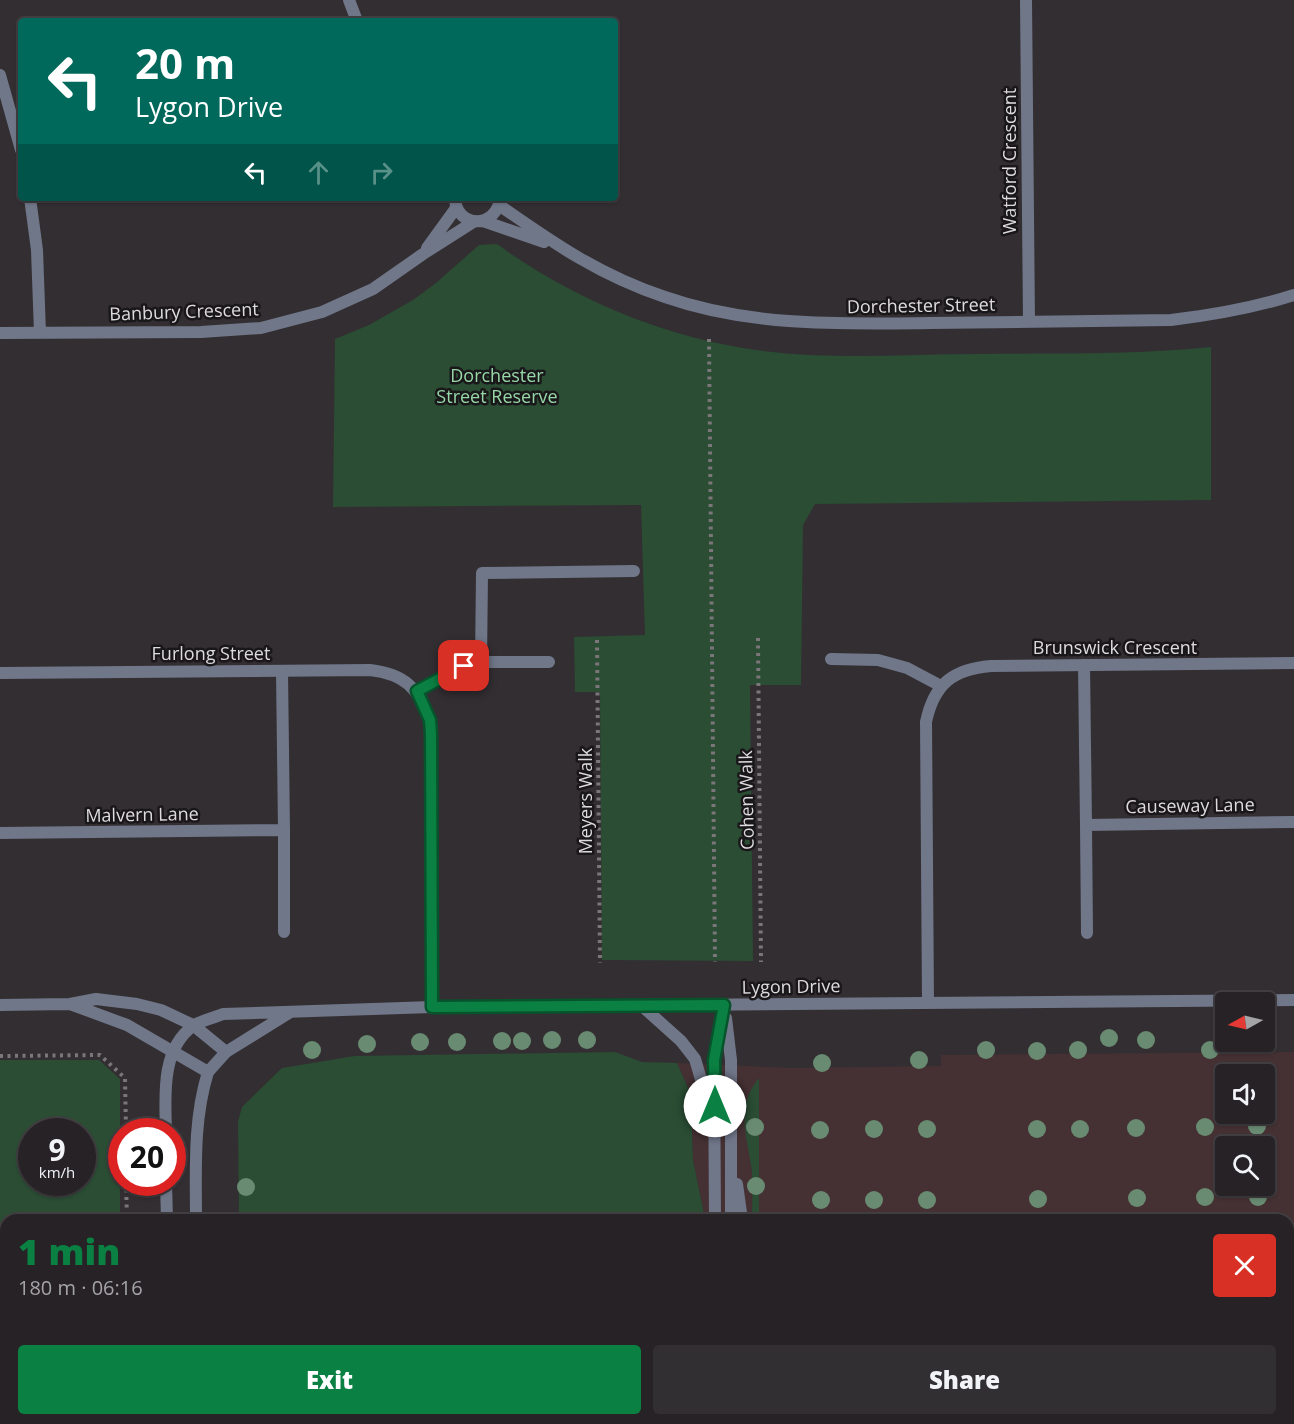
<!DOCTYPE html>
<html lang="en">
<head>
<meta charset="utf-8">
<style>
	body { margin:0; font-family:"Open Sans",sans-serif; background:#322f32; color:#f1f3f6; height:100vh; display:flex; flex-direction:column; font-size:22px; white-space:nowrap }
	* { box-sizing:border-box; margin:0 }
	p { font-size:20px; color:#a4a4a7 }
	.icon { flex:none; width:33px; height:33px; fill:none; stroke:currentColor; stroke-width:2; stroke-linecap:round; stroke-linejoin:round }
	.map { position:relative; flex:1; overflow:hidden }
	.drawer { position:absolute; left:0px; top:1214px; width:1294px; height:212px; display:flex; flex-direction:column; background:#262226; border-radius:18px 18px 0 0; box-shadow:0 2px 4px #0004,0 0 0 2px #423f43 }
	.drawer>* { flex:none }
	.top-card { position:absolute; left:18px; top:18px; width:600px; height:183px; border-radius:6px; box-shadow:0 2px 4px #0004,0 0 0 2px #423f43; background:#00695c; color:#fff; overflow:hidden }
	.needle { width:39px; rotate:262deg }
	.fabs { position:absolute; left:1215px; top:992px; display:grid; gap:12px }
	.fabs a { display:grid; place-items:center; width:60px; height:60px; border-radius:6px; background:#262226; box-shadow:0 2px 4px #0004,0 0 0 2px #423f43; font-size:30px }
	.speed { position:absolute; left:18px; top:1118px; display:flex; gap:12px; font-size:30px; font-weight:700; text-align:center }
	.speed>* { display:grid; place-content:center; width:78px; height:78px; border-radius:50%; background:#262226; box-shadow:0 2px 4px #0004,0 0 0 2px #423f43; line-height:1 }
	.speed small { font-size:15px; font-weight:400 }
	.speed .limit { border:9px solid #d22; background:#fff; color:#111 }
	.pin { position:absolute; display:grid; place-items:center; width:51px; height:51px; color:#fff; margin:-26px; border-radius:12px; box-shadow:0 3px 9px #0006 }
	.me { position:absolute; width:66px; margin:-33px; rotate:0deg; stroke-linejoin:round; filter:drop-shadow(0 0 4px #0008) }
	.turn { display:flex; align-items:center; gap:21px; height:126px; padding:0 18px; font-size:27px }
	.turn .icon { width:78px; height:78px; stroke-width:2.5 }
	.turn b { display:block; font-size:42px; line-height:51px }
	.lanes { display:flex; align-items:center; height:57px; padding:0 18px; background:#0003; justify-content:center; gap:30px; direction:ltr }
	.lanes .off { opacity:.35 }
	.round { display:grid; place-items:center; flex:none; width:63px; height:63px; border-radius:6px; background:#322f32 }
	.headline { display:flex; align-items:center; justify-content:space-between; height:102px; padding:0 18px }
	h1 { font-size:36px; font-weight:800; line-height:45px; color:#0b8043 }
	.primary-button { display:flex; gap:12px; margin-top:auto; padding:12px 18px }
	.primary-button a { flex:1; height:69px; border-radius:6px; background:#0b8043; color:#fff; font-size:24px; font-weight:800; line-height:69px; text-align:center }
	.primary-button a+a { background:#322f32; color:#f1f3f6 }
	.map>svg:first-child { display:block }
</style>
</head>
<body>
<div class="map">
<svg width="1294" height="1424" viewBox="0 0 1294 1424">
	<rect width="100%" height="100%" fill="#332e32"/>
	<path fill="#453133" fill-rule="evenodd" d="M 1294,1052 L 1294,1424 L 610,1424 L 610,1419 L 1288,1419 L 1288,1220 L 705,1219 L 693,1160 L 691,1103 L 688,1088 L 677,1063 L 793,1068 L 941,1066 L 941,1055 ZM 1226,1074 L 1264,1074 L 1264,1113 L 1226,1113 ZM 1226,1146 L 1264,1146 L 1264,1185 L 1226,1185 Z"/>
	<path fill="#2a4d34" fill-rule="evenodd" d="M 497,244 C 576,301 666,338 763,351 C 835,360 908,354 980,354 C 1057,353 1135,355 1211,347 L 1211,500 L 815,504 L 803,525 L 801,685 L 750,685 L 753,961 L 602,960 L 600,692 L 575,692 L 574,637 L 645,635 L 641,505 L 333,507 L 335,339 L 369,325 L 413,300 L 436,283 L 479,245 Z
		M 615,1052 L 642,1062 L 677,1063 L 688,1088 L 691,1103 L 693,1160 L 705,1219 L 239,1219 L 238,1122 L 242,1107 L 282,1068 L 355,1056 Z
		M 0,1060 L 99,1060 L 120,1079 L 120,1219 L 6,1220 L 6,1419 L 121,1419 L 121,1424 L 0,1424 ZM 32,1131 L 82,1131 L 82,1182 L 32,1182 Z
		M 759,1078 L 759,1219 L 752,1220 C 752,1204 753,1188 752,1172 C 748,1138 734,1108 759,1078 Z
		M 240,1419 L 610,1419 L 610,1424 L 240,1424 Z"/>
	<path fill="#6c4a67" stroke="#9f989e" stroke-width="1.5" d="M 988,1419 L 1060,1419 L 1060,1424 L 988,1424 Z"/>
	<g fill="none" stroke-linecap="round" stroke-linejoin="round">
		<path stroke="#7a7679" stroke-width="4" stroke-dasharray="3 4.5" stroke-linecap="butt" d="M 709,339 L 715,962
			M 758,638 L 761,962
			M 597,640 L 600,963
			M 0,1056 L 100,1055 L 125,1078 L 126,1131
			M 126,1182 L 127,1220
			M 1288,1271 L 1294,1271
			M 128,1419 L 128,1424
			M 682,1419 L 682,1424
			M 1063,1419 L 1063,1424"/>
		<path stroke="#707789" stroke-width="12" d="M 831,659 L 878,660 L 907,668 L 941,686
			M 481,663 L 482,573 L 634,571
			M 1084,665 L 1086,825 L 1294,822
			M 417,691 L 464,666 L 486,662 L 549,662
			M 1086,825 L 1087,933
			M 284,830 L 284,932
			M 0,833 L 284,830 L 282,671
			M 642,1006 L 681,1041 L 695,1059 L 710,1110
			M 726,1018 L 731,1060 L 731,1220
			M 737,1184 L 742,1220
			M 715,1220 L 714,1060 L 724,1005
			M 725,1419 L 725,1424"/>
		<path stroke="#707789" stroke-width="12" d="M 349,0 L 357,21
			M 1026,0 L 1029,322
			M 0,75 L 21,150
			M 30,198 L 37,250 L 40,333
			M 455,198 C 456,229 497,229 500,198
			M 499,205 C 553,243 601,276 665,297 C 751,327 841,324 930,323 C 1010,322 1090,321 1171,320 C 1213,315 1253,308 1294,295
			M 483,221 L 544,242
			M 427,248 L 456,208
			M 0,333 L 201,332 L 261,328 L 322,312 L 373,289 L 423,254 L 475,221
			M 0,673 L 370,670 C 405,674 418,688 430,720 L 432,1007
			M 928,1002 L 926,722 C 934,684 953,669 991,666 L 1294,663
			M 0,1005 L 70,1004 L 96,999 L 137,1004 L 161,1010 L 193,1025 L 226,1052 L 208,1072 L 127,1025 L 70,1004"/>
		<path stroke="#707789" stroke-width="12" d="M 226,1052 L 289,1013
			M 166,1131 C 165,1096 161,1049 193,1026 C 201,1020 214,1018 223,1014 L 432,1007 L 1294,1000
			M 166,1182 L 167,1220
			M 196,1220 C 196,1169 193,1121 208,1072
			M 168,1419 L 168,1424
			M 197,1419 L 197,1424"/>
	</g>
	<g fill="#698b72">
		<circle cx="1109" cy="1038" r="9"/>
		<circle cx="552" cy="1040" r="9"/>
		<circle cx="587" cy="1040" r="9"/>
		<circle cx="1146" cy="1040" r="9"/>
		<circle cx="502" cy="1041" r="9"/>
		<circle cx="522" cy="1041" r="9"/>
		<circle cx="420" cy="1042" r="9"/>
		<circle cx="457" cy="1042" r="9"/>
		<circle cx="367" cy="1044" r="9"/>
		<circle cx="312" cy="1050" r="9"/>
		<circle cx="986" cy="1050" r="9"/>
		<circle cx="1078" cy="1050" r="9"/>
		<circle cx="1210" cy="1050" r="9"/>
		<circle cx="1037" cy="1051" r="9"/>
		<circle cx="919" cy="1060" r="9"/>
		<circle cx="822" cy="1063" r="9"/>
		<circle cx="1257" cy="1126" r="9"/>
		<circle cx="755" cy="1127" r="9"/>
		<circle cx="1205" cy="1127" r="9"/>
		<circle cx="1136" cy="1128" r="9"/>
		<circle cx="874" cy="1129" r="9"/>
		<circle cx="927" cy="1129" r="9"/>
		<circle cx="1037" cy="1129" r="9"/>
		<circle cx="1080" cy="1129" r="9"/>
		<circle cx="820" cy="1130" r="9"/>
		<circle cx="756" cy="1186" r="9"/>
		<circle cx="246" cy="1187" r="9"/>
		<circle cx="1205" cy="1197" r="9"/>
		<circle cx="1258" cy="1197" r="9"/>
		<circle cx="1137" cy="1198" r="9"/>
		<circle cx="1038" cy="1199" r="9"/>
		<circle cx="821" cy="1200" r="9"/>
		<circle cx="874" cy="1200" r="9"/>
		<circle cx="927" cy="1200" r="9"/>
	</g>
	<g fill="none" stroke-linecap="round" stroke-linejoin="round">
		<g stroke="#07532c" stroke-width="15">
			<path id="route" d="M 464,666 L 417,691 L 430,720 L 431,734 L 432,1007 L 724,1005 L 714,1060 L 715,1106"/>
		</g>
		<use href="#route" stroke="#0b8043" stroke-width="10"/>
	</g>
	<g text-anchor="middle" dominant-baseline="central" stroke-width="5" stroke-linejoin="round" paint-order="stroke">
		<g font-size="18" fill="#dedbde" stroke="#191719">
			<text transform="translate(1009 161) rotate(-90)">Watford Crescent</text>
			<text transform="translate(921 305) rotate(-1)">Dorchester Street</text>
			<text transform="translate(184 311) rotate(-2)">Banbury Crescent</text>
			<text x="1115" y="647">Brunswick Crescent</text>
			<text x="211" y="653">Furlong Street</text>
			<text transform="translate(746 800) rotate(-91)">Cohen Walk</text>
			<text transform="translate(585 801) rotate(-90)">Meyers Walk</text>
			<text transform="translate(1190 805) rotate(-1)">Causeway Lane</text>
			<text transform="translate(142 814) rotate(-1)">Malvern Lane</text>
			<text transform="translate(791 986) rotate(-1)">Lygon Drive</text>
		</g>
		<g font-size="18" fill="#96d7a7" stroke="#191719">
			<text x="497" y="375">Dorchester<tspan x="497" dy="21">Street Reserve</tspan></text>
		</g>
	</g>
</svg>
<div class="fabs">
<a><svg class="needle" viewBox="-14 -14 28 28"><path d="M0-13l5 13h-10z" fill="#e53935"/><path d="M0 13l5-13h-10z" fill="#a4a4a7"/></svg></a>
<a><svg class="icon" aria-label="sound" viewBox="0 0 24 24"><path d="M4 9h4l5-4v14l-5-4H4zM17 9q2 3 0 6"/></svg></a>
<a><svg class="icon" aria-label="search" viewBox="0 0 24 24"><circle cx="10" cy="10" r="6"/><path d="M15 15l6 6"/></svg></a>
</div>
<div class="speed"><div>9<small>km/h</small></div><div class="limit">20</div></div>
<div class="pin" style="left:464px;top:666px;background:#d93025"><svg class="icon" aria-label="arrive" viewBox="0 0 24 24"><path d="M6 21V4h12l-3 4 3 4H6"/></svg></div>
<svg class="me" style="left:715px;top:1106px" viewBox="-20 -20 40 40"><circle r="19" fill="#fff"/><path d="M0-13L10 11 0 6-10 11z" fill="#0b8043"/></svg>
<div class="top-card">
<div class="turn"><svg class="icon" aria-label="left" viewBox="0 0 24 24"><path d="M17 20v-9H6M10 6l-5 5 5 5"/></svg><div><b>20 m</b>Lygon Drive</div></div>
<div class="lanes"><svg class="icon" aria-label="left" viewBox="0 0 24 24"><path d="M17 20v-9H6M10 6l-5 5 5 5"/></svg><svg class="icon off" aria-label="ahead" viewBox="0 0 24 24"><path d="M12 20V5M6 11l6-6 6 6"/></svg><svg class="icon off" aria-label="right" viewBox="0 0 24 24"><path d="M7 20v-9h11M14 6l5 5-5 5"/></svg></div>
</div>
<section class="drawer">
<div class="headline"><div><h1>1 min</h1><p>180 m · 06:16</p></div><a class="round" style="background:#d93025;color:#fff"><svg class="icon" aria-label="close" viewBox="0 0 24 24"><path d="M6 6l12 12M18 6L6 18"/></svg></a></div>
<div class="primary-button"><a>Exit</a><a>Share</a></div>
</section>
</div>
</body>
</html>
